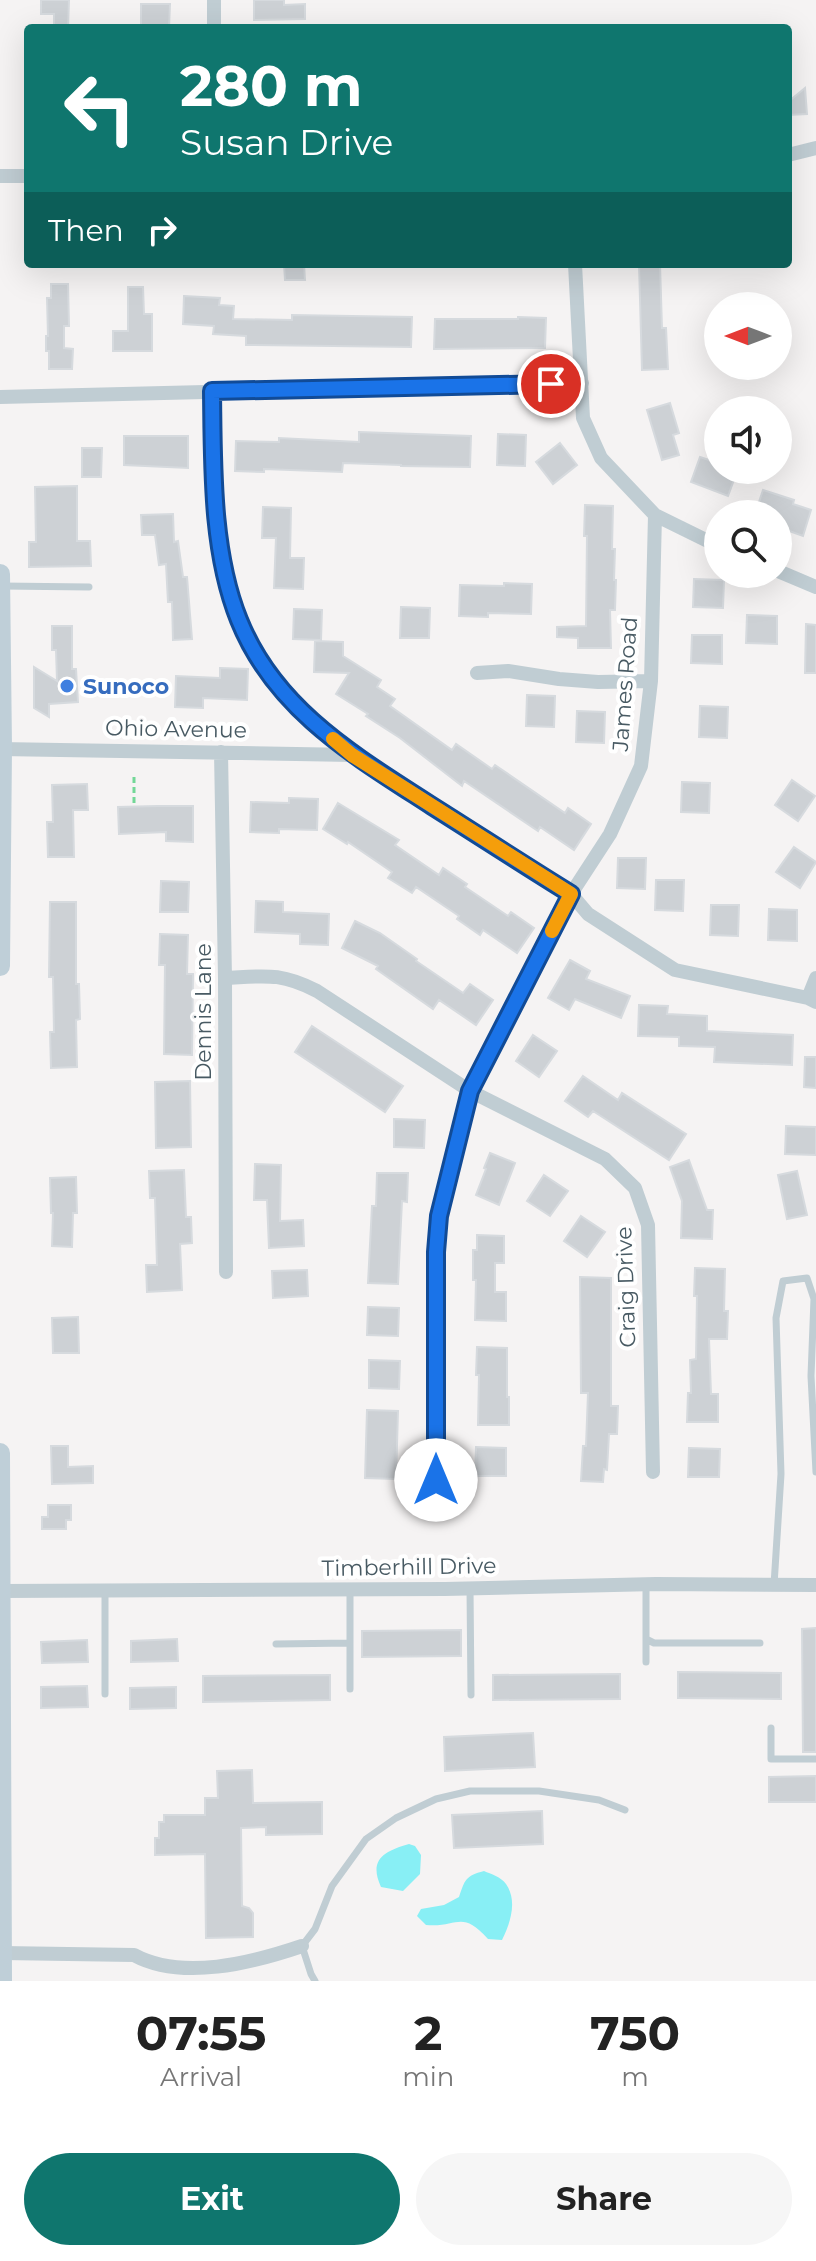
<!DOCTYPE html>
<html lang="en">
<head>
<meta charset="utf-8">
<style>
	body { margin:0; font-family:Montserrat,sans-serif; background:#f6f6f6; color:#222; height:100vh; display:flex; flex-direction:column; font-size:30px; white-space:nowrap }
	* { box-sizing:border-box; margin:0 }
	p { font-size:26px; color:#767676 }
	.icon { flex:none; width:44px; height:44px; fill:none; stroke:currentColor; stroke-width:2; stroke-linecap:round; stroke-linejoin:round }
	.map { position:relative; height:1981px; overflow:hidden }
	.sheet { display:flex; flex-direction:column; background:#fff; flex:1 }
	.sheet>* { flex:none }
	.hud { position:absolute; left:24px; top:24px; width:768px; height:244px; border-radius:8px; box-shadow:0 8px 32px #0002; background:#0f766e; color:#fff; overflow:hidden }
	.needle { width:52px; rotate:270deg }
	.buttons { position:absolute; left:704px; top:292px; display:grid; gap:16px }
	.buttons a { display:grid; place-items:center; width:88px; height:88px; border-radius:50%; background:#fff; box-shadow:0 8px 32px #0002; font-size:40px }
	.pin { position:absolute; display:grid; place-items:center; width:68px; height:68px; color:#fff; margin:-34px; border:4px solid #fff; border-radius:50%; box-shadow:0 2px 8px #0007 }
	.me { position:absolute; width:88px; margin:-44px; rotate:0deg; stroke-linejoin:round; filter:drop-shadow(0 0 6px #0008) }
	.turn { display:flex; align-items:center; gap:28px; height:168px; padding:0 24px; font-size:36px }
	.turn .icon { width:104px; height:104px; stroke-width:2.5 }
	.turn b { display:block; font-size:56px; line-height:68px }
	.then { display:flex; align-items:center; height:76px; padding:0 24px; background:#0003; gap:16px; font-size:30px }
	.eta { display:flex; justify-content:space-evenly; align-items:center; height:136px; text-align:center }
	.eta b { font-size:48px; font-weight:700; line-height:56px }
	.cta { display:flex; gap:16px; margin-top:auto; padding:16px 24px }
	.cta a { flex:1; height:92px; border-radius:48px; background:#0f766e; color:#fff; font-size:32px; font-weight:700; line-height:92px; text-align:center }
	.cta a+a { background:#f6f6f6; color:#222 }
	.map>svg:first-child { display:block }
</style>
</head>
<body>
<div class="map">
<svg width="816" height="1981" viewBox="0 0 816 1981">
	<rect width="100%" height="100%" fill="#f5f3f3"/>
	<path fill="#88eff5" d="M 409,1844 L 415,1846 L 421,1855 L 420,1874 L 403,1891 L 381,1887 C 368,1859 385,1851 409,1844 Z
		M 484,1871 C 491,1874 501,1877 506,1884 C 518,1901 510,1924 502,1940 L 488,1939 C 461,1909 458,1928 426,1925 L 417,1916 L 421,1909 L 444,1905 L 459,1897 C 465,1880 465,1876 484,1871 Z"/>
	<path fill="#cdd1d5" stroke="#d6dade" stroke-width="2" d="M 41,0 L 69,0 L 68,28 L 54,28 L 54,14 L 41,14 Z
		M 254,0 L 284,0 L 284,5 L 305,4 L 305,19 L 254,20 Z
		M 141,4 L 170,4 L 169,28 L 141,28 Z
		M 805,88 L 807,114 L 788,115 L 788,102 Z
		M 284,264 L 304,264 L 305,280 L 285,280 Z
		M 639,264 L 660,264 L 662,328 L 666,328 L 668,369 L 642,370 Z
		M 51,284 L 68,284 L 69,326 L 64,326 L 64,348 L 73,349 L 72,369 L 49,369 L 49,351 L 46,351 L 46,336 L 48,336 L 47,298 L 51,298 Z
		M 128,287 L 143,287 L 144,314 L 152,314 L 152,351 L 113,351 L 113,331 L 128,331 Z
		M 184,296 L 220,298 L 219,305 L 234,306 L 233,319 L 292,320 L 292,315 L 412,317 L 411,347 L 246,345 L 246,336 L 213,334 L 214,326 L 183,324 Z
		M 518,317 L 546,318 L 545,348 L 434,349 L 435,319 L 518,319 Z
		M 670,403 L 679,433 L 673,435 L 679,455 L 662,460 L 647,410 Z
		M 359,432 L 471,436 L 470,467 L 401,466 L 401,465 L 343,463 L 342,472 L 264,469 L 264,472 L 235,471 L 236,441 L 279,442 L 279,438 L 359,442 Z
		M 498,434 L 526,435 L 525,466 L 497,465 Z
		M 124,436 L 188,436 L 188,468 L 124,465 Z
		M 560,443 L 577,465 L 553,484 L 536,462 Z
		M 82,448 L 102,448 L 101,477 L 82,477 Z
		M 700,457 L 718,463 L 718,471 L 735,477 L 728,496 L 691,482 Z
		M 77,486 L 77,541 L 90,541 L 91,566 L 29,567 L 29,542 L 36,542 L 35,487 Z
		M 763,490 L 794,500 L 793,504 L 811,510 L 803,536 L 778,527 L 778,514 L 755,514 Z
		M 585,505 L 613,506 L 612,549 L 615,549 L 614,580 L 616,580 L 615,610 L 610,610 L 611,648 L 578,648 L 578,638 L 557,637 L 557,627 L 586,626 L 587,536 L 584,536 Z
		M 263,507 L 291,508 L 290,558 L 304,558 L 303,589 L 274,588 L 276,538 L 262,538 Z
		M 173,514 L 174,542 L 178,541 L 183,577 L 187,577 L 192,639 L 173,640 L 172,602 L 168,602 L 166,564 L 159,565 L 155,535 L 142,535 L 141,515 Z
		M 694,579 L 724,580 L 723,608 L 693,607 Z
		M 504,583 L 532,584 L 531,614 L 488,613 L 488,617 L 459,616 L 460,585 L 504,586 Z
		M 401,607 L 430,608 L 429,638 L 400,638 Z
		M 294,609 L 322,610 L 321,640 L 293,639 Z
		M 747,615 L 777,616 L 777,644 L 746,643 Z
		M 806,624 L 816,625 L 816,673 L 805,673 Z
		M 52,626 L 72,626 L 72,669 L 76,669 L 78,702 L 49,704 L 49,717 L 34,708 L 34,667 L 57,681 L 56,650 L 52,650 Z
		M 692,635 L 722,635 L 722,664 L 691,663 Z
		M 315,641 L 343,642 L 343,656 L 381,680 L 377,687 L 395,699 L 390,706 L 452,750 L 456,744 L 492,769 L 495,765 L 565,813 L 568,808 L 591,824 L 574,850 L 540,827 L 538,831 L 464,781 L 462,786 L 400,738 L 366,716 L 368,714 L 336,694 L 349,673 L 314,672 Z
		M 220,668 L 248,669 L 247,700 L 203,698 L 203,708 L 175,707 L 176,676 L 220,678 Z
		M 527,695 L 555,696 L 554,727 L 526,726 Z
		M 700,706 L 728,707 L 727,738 L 699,737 Z
		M 577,711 L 605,712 L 604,743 L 576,742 Z
		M 792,780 L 815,796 L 798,821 L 775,805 Z
		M 682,782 L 710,783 L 709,813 L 681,812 Z
		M 87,784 L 88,810 L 73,810 L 74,857 L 48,857 L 47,822 L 53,822 L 52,785 Z
		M 289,798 L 318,799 L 317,830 L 279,829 L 279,833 L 250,832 L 251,802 L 289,803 Z
		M 338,803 L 399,840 L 395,845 L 439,875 L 443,868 L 467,884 L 465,887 L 508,916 L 511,912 L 534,928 L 517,953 L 483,930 L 480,935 L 457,919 L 459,916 L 416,887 L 412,893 L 388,878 L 392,872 L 348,842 L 347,844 L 323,829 Z
		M 157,806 L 193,806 L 193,842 L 166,841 L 166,832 L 119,834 L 118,807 Z
		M 794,847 L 816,862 L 800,888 L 776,872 Z
		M 618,858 L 646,858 L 645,889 L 617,888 Z
		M 656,880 L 684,880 L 683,911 L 655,910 Z
		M 161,881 L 189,882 L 188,912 L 160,912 Z
		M 256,901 L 283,902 L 283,912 L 329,914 L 328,945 L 300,944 L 300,934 L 255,932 Z
		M 50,902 L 76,902 L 76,984 L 79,984 L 80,1019 L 76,1020 L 77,1067 L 51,1068 L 50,1032 L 54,1032 L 53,977 L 49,977 Z
		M 711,905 L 739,905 L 738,936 L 710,935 Z
		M 769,909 L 797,910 L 797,941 L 768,940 Z
		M 355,921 L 380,933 L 417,959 L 416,961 L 463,993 L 470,984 L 493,1000 L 476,1025 L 439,1000 L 433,1009 L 376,969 L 378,966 L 342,948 Z
		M 160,934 L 188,935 L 187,974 L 193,974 L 192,1055 L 164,1054 L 165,965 L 159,965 Z
		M 570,960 L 590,971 L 586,979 L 630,996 L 621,1018 L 575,999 L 569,1010 L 548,998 Z
		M 639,1005 L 668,1006 L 667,1014 L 707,1016 L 707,1031 L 793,1035 L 792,1065 L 714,1062 L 715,1047 L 679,1046 L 679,1037 L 638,1036 Z
		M 312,1026 L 403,1086 L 385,1112 L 295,1052 Z
		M 533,1035 L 557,1051 L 539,1077 L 516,1061 Z
		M 805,1057 L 816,1057 L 816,1088 L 804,1087 Z
		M 583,1076 L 618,1100 L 622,1093 L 686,1134 L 669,1160 L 593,1111 L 588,1117 L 565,1101 Z
		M 190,1081 L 191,1147 L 156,1148 L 155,1082 Z
		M 394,1119 L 425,1120 L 424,1148 L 394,1147 Z
		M 786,1126 L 816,1127 L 816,1155 L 785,1154 Z
		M 490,1153 L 515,1163 L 499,1205 L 476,1195 L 486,1169 L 484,1168 Z
		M 689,1160 L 707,1210 L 713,1210 L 712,1239 L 681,1238 L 682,1201 L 670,1167 Z
		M 255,1164 L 281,1165 L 280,1221 L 303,1220 L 304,1246 L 269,1248 L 267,1200 L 254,1200 Z
		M 184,1170 L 186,1217 L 191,1217 L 192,1243 L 180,1244 L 182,1290 L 147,1292 L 146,1265 L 157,1265 L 155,1198 L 150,1198 L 149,1171 Z
		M 797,1171 L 807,1215 L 787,1219 L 778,1175 Z
		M 377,1173 L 408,1173 L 407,1202 L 402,1201 L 398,1284 L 368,1283 L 372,1206 L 376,1206 Z
		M 544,1175 L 568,1191 L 550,1216 L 527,1201 Z
		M 76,1177 L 77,1213 L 73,1213 L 72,1247 L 52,1246 L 53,1213 L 51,1213 L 50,1178 Z
		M 581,1216 L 605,1232 L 587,1257 L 564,1241 Z
		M 477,1235 L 504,1236 L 504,1263 L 495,1263 L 495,1292 L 506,1292 L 506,1321 L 475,1320 L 476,1280 L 473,1280 L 473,1250 L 477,1250 Z
		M 695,1268 L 725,1269 L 724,1311 L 728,1311 L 727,1339 L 709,1339 L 711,1394 L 718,1394 L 718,1422 L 687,1422 L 688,1393 L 691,1393 L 690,1360 L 696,1359 L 697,1296 L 694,1296 Z
		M 307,1270 L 308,1296 L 273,1298 L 272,1271 Z
		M 580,1277 L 611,1278 L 611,1406 L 618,1406 L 617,1434 L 609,1434 L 607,1470 L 604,1469 L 603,1482 L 581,1481 L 583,1446 L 586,1446 L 588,1393 L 581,1393 Z
		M 368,1307 L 399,1308 L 398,1336 L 367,1335 Z
		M 78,1317 L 79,1353 L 53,1353 L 52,1318 Z
		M 477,1347 L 507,1348 L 507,1397 L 509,1397 L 509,1425 L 478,1425 L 479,1375 L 476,1375 Z
		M 369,1360 L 400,1361 L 399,1389 L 369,1388 Z
		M 367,1410 L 398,1411 L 396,1479 L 365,1478 Z
		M 51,1446 L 68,1446 L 68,1467 L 93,1466 L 93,1483 L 52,1484 Z
		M 476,1447 L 506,1448 L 506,1476 L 475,1476 Z
		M 689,1448 L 720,1449 L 719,1477 L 688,1477 Z
		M 48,1505 L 71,1505 L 71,1520 L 66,1520 L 66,1529 L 42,1529 L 42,1517 L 48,1517 Z
		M 816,1628 L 816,1752 L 803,1752 L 802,1629 Z
		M 461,1630 L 461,1656 L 362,1657 L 362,1631 Z
		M 177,1639 L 178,1661 L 131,1662 L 131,1641 Z
		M 87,1640 L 88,1662 L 42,1663 L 41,1642 Z
		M 678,1672 L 781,1673 L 781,1699 L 678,1698 Z
		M 620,1674 L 620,1699 L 493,1700 L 493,1675 Z
		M 330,1675 L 330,1700 L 203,1702 L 203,1676 Z
		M 87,1686 L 88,1707 L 41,1708 L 41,1687 Z
		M 176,1687 L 176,1708 L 130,1709 L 130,1688 Z
		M 533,1733 L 535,1767 L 445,1771 L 444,1737 Z
		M 252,1770 L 253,1803 L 322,1802 L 322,1834 L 266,1835 L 266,1827 L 241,1828 L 242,1906 L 249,1908 L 253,1913 L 253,1937 L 206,1938 L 205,1854 L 155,1855 L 155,1838 L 159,1838 L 159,1822 L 164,1822 L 164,1815 L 205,1815 L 205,1798 L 218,1798 L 217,1771 Z
		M 816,1776 L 816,1802 L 769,1802 L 769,1777 Z
		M 542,1811 L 543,1844 L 454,1848 L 452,1815 Z"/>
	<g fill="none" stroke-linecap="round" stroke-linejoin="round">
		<path stroke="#73d797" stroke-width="3" stroke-dasharray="6 4" stroke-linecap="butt" d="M 134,777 L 134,807"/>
		<path stroke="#c0cdd3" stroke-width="7" d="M 2,586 L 89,587
			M 646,1584 L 646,1639 L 654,1643 L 760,1643
			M 774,1585 L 781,1474 L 776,1318 L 783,1281 L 807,1278 L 814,1299 L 811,1376 L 816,1472
			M 470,1588 L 471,1695
			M 350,1589 L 350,1689
			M 105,1591 L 105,1694
			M 646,1639 L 646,1662
			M 276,1644 L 350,1643
			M 771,1728 L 771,1759 L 816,1759
			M 315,1981 L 311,1974 L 302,1946 L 315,1929 L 332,1886 L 366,1839 L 396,1818 L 436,1799 L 470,1791 L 539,1791 L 599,1800 L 625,1810"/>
		<path stroke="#c0cdd3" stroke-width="14" d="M 214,0 L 214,28
			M 788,155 L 816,148
			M 0,176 L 28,176
			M 575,264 L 583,418 L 601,458 L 655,515 L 718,546
			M 212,391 L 213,490 L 223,563 L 239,620 L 264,665 L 297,709 L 352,755 L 571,894 L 588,914 L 675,970 L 808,998 L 816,1002
			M 0,397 L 582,383
			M 778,571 L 816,587
			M 477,673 L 508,671 L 559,679 L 598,682 L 651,681
			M 0,749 L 352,755
			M 221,752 L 225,978 L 226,1272
			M 225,978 C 265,976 280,972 317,991 L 470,1091 L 605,1159 L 635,1188 L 648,1225 L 653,1472
			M 808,998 L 816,978
			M 436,1480 L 436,1252 L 439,1216 L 470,1091 L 571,894 L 610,834 L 641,766 L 651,681 L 655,515
			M 2,1591 L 445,1589 L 656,1584 L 816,1585
			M 2,1953 L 134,1955 C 182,1981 252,1963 302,1946"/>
		<path stroke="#bfcfd8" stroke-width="20" d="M 0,574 L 2,748 L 0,966
			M 0,1453 L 2,1981"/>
	</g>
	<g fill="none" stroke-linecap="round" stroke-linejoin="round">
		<g stroke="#114b97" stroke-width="20">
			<path id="route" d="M 436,1480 L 436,1252 L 439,1216 L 470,1091 L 571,894 C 524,865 478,835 432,806 C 355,756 275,710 239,620 C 211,551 213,464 212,391 L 551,384"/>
		</g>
		<use href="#route" stroke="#1a73e8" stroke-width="14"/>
		<path stroke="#f59e0b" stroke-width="14" d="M 333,739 L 352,755 L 571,894 L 552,931"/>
	</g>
	<circle fill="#3f7fe0" stroke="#fff" stroke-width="3" cx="67" cy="686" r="8"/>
	<g text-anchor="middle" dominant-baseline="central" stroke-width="8" stroke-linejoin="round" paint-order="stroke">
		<g font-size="22" fill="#485a63" stroke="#fff">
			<text transform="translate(625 684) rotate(-86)">James Road</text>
			<text transform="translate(176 729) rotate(1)">Ohio Avenue</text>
			<text transform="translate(203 1012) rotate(-90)">Dennis Lane</text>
			<text transform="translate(626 1287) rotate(-92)">Craig Drive</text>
			<text transform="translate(409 1567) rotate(-1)">Timberhill Drive</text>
		</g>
		<g font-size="22" font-weight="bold" fill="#366cbe" stroke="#fff" text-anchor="start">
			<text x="83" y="686">Sunoco</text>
		</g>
	</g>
</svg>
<div class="buttons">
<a><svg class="needle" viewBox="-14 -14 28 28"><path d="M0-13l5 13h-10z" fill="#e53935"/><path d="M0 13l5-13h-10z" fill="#767676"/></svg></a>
<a><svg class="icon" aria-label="sound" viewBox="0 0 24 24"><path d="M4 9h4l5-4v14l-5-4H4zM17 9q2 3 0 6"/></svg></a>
<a><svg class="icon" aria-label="search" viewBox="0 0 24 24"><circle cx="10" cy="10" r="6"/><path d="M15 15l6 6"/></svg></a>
</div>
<div class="pin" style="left:551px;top:384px;background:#d93025"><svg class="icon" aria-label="arrive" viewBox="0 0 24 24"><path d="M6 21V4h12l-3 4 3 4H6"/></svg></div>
<svg class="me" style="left:436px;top:1480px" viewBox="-20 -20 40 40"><circle r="19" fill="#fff"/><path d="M0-13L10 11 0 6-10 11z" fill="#1a73e8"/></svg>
<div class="hud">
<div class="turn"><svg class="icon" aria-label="left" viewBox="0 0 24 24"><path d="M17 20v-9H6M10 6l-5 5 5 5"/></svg><div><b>280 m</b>Susan Drive</div></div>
<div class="then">Then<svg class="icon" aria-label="right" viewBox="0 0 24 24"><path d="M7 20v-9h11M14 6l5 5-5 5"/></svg></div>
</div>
</div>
<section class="sheet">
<div class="eta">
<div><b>07:55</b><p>Arrival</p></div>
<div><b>2</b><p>min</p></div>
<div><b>750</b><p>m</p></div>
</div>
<div class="cta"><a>Exit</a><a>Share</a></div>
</section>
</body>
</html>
